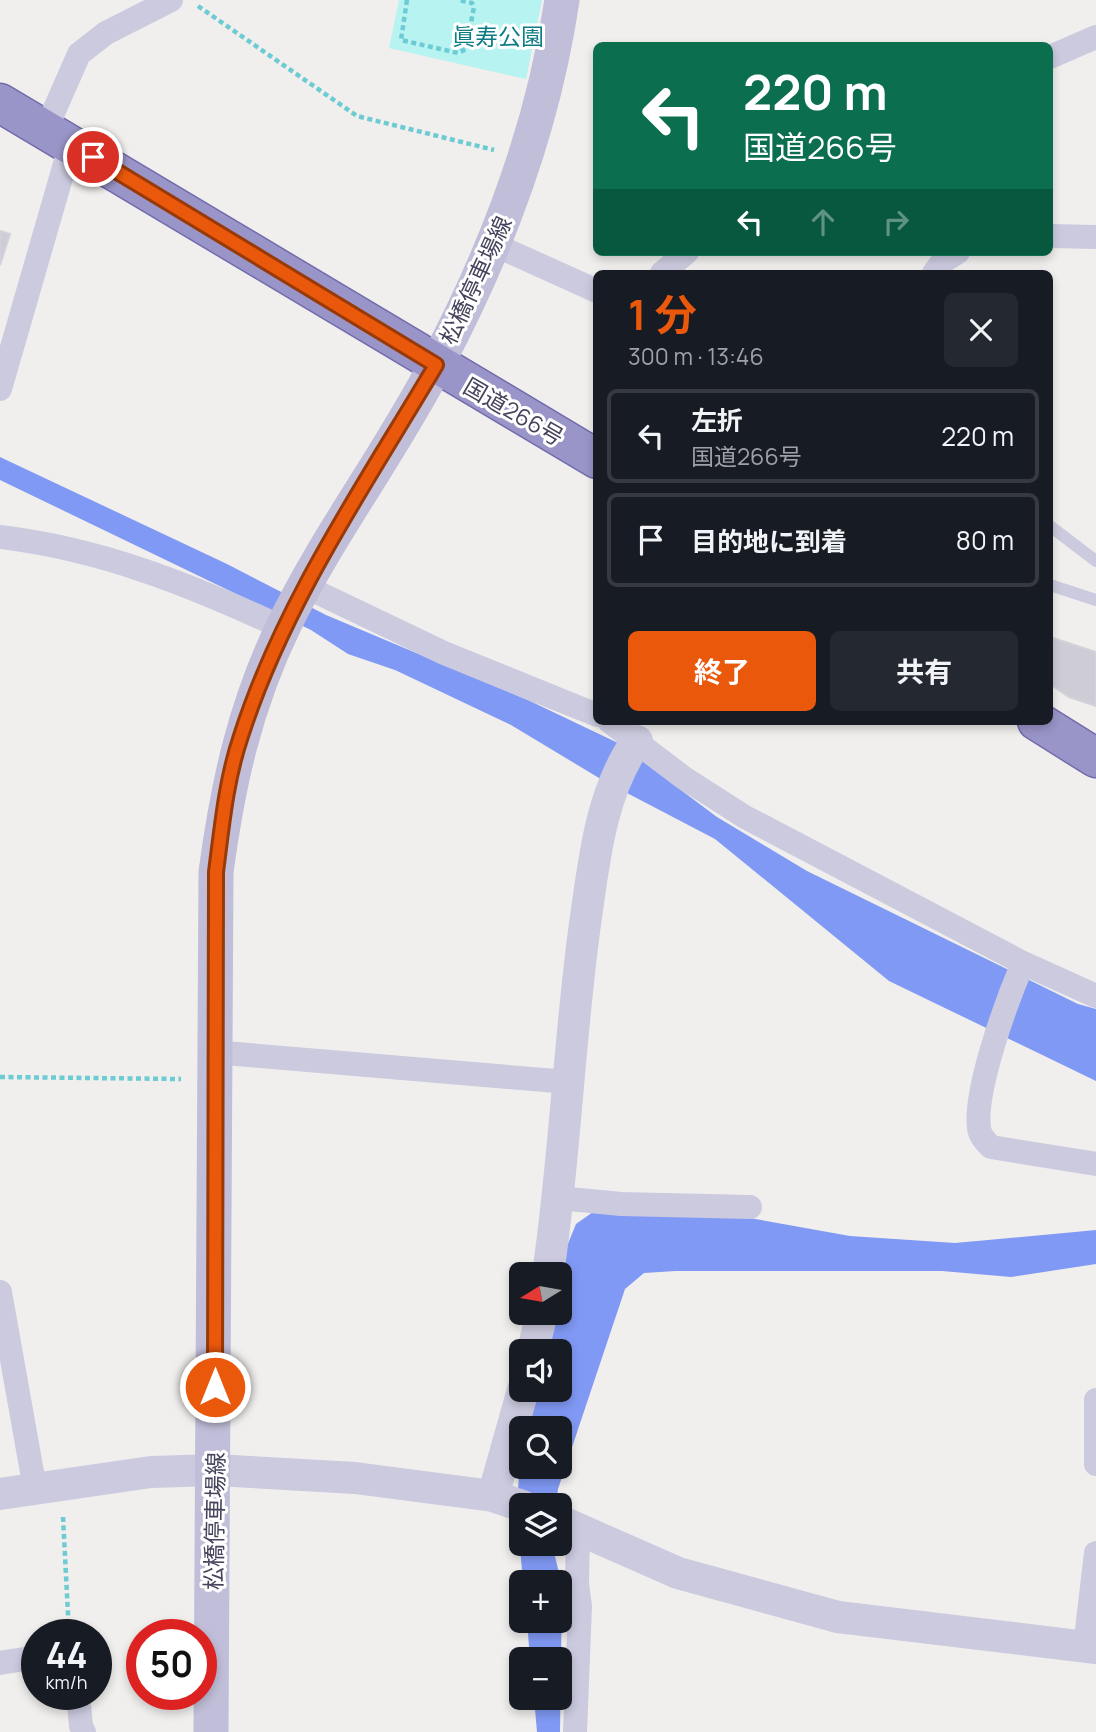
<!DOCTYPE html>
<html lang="ja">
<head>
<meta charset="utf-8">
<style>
	body { margin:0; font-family:Manrope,"Noto Sans JP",sans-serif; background:#242831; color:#f1f3f6; height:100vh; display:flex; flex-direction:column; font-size:26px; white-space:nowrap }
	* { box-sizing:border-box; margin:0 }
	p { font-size:23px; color:#9ea1a6 }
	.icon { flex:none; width:38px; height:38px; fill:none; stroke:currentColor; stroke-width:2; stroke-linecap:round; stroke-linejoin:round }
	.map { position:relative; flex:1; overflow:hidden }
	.side { position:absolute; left:593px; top:270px; width:460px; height:455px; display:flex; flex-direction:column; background:#171b24; border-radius:10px; box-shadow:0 4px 10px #0003 }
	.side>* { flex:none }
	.guide { position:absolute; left:593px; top:42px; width:460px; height:214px; border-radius:10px; box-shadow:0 4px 10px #0003; background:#0b6e4f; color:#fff; overflow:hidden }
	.needle { width:46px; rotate:259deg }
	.buttons { position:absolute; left:509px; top:1262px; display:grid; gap:14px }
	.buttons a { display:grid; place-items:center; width:63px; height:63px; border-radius:10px; background:#171b24; box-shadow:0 4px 10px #0003; font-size:35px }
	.speed { position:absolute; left:21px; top:1619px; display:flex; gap:14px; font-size:35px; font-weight:700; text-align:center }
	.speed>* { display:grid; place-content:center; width:91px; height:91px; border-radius:50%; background:#171b24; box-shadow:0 4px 10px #0003; line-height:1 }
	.speed small { font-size:18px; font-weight:400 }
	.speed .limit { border:10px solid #d22; background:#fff; color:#111 }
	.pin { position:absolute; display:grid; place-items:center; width:60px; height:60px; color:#fff; margin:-30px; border:4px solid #fff; border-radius:50%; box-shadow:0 2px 7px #0007 }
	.me { position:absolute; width:77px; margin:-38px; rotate:0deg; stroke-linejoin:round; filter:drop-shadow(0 0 5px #0008) }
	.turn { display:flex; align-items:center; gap:24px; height:147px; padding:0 35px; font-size:32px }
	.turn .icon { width:91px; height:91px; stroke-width:2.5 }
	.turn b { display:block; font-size:49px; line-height:60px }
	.lanes { display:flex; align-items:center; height:66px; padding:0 35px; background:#0003; justify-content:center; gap:35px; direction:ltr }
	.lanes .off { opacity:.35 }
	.round { display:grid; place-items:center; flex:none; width:74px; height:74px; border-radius:10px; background:#242831 }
	.head { display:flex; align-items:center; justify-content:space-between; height:119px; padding:0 35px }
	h1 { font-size:42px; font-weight:700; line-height:52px; color:#ea580c }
	.button { display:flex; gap:14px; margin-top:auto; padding:14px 35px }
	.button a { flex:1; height:80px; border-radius:10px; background:#ea580c; color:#fff; font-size:28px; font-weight:700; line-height:80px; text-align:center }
	.button a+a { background:#242831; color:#f1f3f6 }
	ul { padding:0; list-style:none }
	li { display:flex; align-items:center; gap:21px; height:94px; margin:0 14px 10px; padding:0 21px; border:4px solid #363941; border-radius:10px }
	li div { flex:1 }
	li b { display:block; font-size:26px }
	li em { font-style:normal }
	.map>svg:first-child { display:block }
</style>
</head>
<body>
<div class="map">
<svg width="1096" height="1732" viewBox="0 0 1096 1732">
	<rect width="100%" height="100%" fill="#f0efed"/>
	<path fill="#b7f3f0" d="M 399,0 L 542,0 L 526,79 L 389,48 Z"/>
	<path fill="#8099f4" d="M 0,457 L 227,564 L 326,615 L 530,701 L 618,743 L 717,817 L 807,871 L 1078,1004 L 1096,1009 L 1096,1081 L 889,981 L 715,839 L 604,781 L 511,725 L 395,670 L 348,654 L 311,630 L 0,480 Z
		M 593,1212 L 727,1214 L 850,1236 L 955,1243 L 1096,1230 L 1096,1264 L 1011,1277 L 942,1271 L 676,1271 L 644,1273 L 625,1289 L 558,1489 L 556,1505 L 522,1505 L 522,1544 L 552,1544 L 562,1585 L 560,1732 L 537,1732 L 534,1698 L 560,1698 L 560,1659 L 530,1659 L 527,1621 L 560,1620 L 560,1582 L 523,1582 C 520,1543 514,1502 521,1463 L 522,1466 L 560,1466 L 560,1428 L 529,1428 L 538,1390 L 560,1390 L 560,1351 L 547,1351 L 555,1313 L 560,1312 L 567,1246 L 576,1224 Z"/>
	<path fill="#cecdd6" stroke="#d3d1da" stroke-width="2" d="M 0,231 L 10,234 L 0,265 Z
		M 1053,638 L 1096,652 L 1096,706 L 1069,697 L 1050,684 Z"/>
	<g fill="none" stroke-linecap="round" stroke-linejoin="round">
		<g stroke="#726bad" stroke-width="41">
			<path id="trunk" d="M 0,103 L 597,459
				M 1037,721 L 1096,758"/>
		</g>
		<path stroke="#6ccbd3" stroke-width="4.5" stroke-dasharray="5 3.5" stroke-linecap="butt" d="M 407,0 L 401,40 L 458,53 L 466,49 L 474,7 L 472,3 L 458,0
			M 198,6 L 357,116 L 494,150
			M 471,29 L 487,32
			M 0,1077 L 181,1079
			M 63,1517 L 69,1634"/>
		<path stroke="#cbcadf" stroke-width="12" d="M 1050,526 L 1096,561
			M 1050,585 L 1096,600"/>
		<path stroke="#cbcadf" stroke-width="24" d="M 1050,57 L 1096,37
			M 46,129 L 79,54 L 106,33 L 171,0
			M 1050,236 L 1096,237
			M 495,245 L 597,291
			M 662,273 L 687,252
			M 934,273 L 942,262 L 958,252
			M 0,389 L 71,143
			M 0,537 C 101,549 191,585 283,628
			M 304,586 L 444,653 L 597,715
			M 609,721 L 684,778 L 745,817 L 1023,963 L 1096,996
			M 1023,963 C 1007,1000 974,1090 979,1128 C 980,1136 985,1141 991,1147 L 1096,1164
			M 213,1052 L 568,1082
			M 559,1198 L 621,1204 L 750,1207
			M 0,1292 L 35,1489
			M 1096,1400 L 1096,1464
			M 1085,1647 L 1096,1553
			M 0,1663 L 37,1657
			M 78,1694 L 81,1726 L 84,1732
			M 575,1732 L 580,1606 L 577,1584 L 578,1528"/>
		<path stroke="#cbcadf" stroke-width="32" d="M 548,1274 C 565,1158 569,1040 585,924 C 594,862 600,793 637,741
			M 533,1351 L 542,1312
			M 0,1494 L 151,1472 L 215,1470 L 355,1478 L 493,1496 L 522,1506
			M 493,1496 L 523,1390
			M 560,1521 L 678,1573 L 838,1617 L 1096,1648"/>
		<path stroke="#c0bed8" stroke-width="35" d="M 211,1732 L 216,872 C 228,783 245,705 285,623 C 329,533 391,452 437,363 C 498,248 543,129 562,0"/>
		<use href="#trunk" stroke="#9a95c8" stroke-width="38"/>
	</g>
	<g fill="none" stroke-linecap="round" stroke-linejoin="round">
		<g stroke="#983908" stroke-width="18">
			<path id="route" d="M 93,157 L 436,365 C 365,485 284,602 241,736 C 226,780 222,826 216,872 L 215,1387"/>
		</g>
		<use href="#route" stroke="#ea580c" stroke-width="12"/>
	</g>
	<g text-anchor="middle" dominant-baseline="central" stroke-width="6" stroke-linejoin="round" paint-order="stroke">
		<g font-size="23" fill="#0e7c84" stroke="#fff">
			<text x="498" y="36">眞寿公園</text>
		</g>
		<g font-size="23" fill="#45445c" stroke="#fff">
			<text transform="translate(475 280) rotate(-65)">松橋停車場線</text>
			<text transform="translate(514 411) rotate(30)">国道266号</text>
			<text transform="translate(214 1521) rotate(-89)">松橋停車場線</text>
		</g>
	</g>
</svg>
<div class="buttons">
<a><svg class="needle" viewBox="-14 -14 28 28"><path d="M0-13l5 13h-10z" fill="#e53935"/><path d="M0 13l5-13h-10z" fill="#9ea1a6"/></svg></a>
<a><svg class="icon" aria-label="sound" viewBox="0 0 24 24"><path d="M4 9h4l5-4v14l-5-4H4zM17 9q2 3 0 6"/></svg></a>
<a><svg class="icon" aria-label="search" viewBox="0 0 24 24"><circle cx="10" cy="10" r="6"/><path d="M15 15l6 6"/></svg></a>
<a><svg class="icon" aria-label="layers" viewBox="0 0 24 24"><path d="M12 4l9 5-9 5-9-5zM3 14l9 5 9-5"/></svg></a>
<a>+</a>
<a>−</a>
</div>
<div class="speed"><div>44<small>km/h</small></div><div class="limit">50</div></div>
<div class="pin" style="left:93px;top:157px;background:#d93025"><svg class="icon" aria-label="arrive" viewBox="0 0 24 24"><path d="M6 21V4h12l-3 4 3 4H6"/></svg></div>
<svg class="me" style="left:215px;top:1387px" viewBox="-20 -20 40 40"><circle r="17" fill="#ea580c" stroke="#fff" stroke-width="3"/><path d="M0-11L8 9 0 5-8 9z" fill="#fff"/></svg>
<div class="guide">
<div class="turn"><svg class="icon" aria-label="left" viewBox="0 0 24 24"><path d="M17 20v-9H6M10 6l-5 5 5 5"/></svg><div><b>220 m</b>国道266号</div></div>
<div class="lanes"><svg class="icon" aria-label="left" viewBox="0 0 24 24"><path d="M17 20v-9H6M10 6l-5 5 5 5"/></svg><svg class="icon off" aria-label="ahead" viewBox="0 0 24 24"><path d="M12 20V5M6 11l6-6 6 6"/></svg><svg class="icon off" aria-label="right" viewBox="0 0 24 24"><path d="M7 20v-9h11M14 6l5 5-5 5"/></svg></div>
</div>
<section class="side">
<div class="head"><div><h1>1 分</h1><p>300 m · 13:46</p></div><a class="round"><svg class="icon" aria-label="close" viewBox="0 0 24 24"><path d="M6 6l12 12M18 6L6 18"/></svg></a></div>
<ul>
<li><svg class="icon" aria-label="left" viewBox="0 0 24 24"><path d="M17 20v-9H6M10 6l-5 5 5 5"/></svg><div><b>左折</b><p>国道266号</p></div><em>220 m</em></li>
<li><svg class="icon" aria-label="arrive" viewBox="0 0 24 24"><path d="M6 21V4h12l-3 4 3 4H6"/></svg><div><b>目的地に到着</b></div><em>80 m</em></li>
</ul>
<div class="button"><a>終了</a><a>共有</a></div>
</section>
</div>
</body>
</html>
